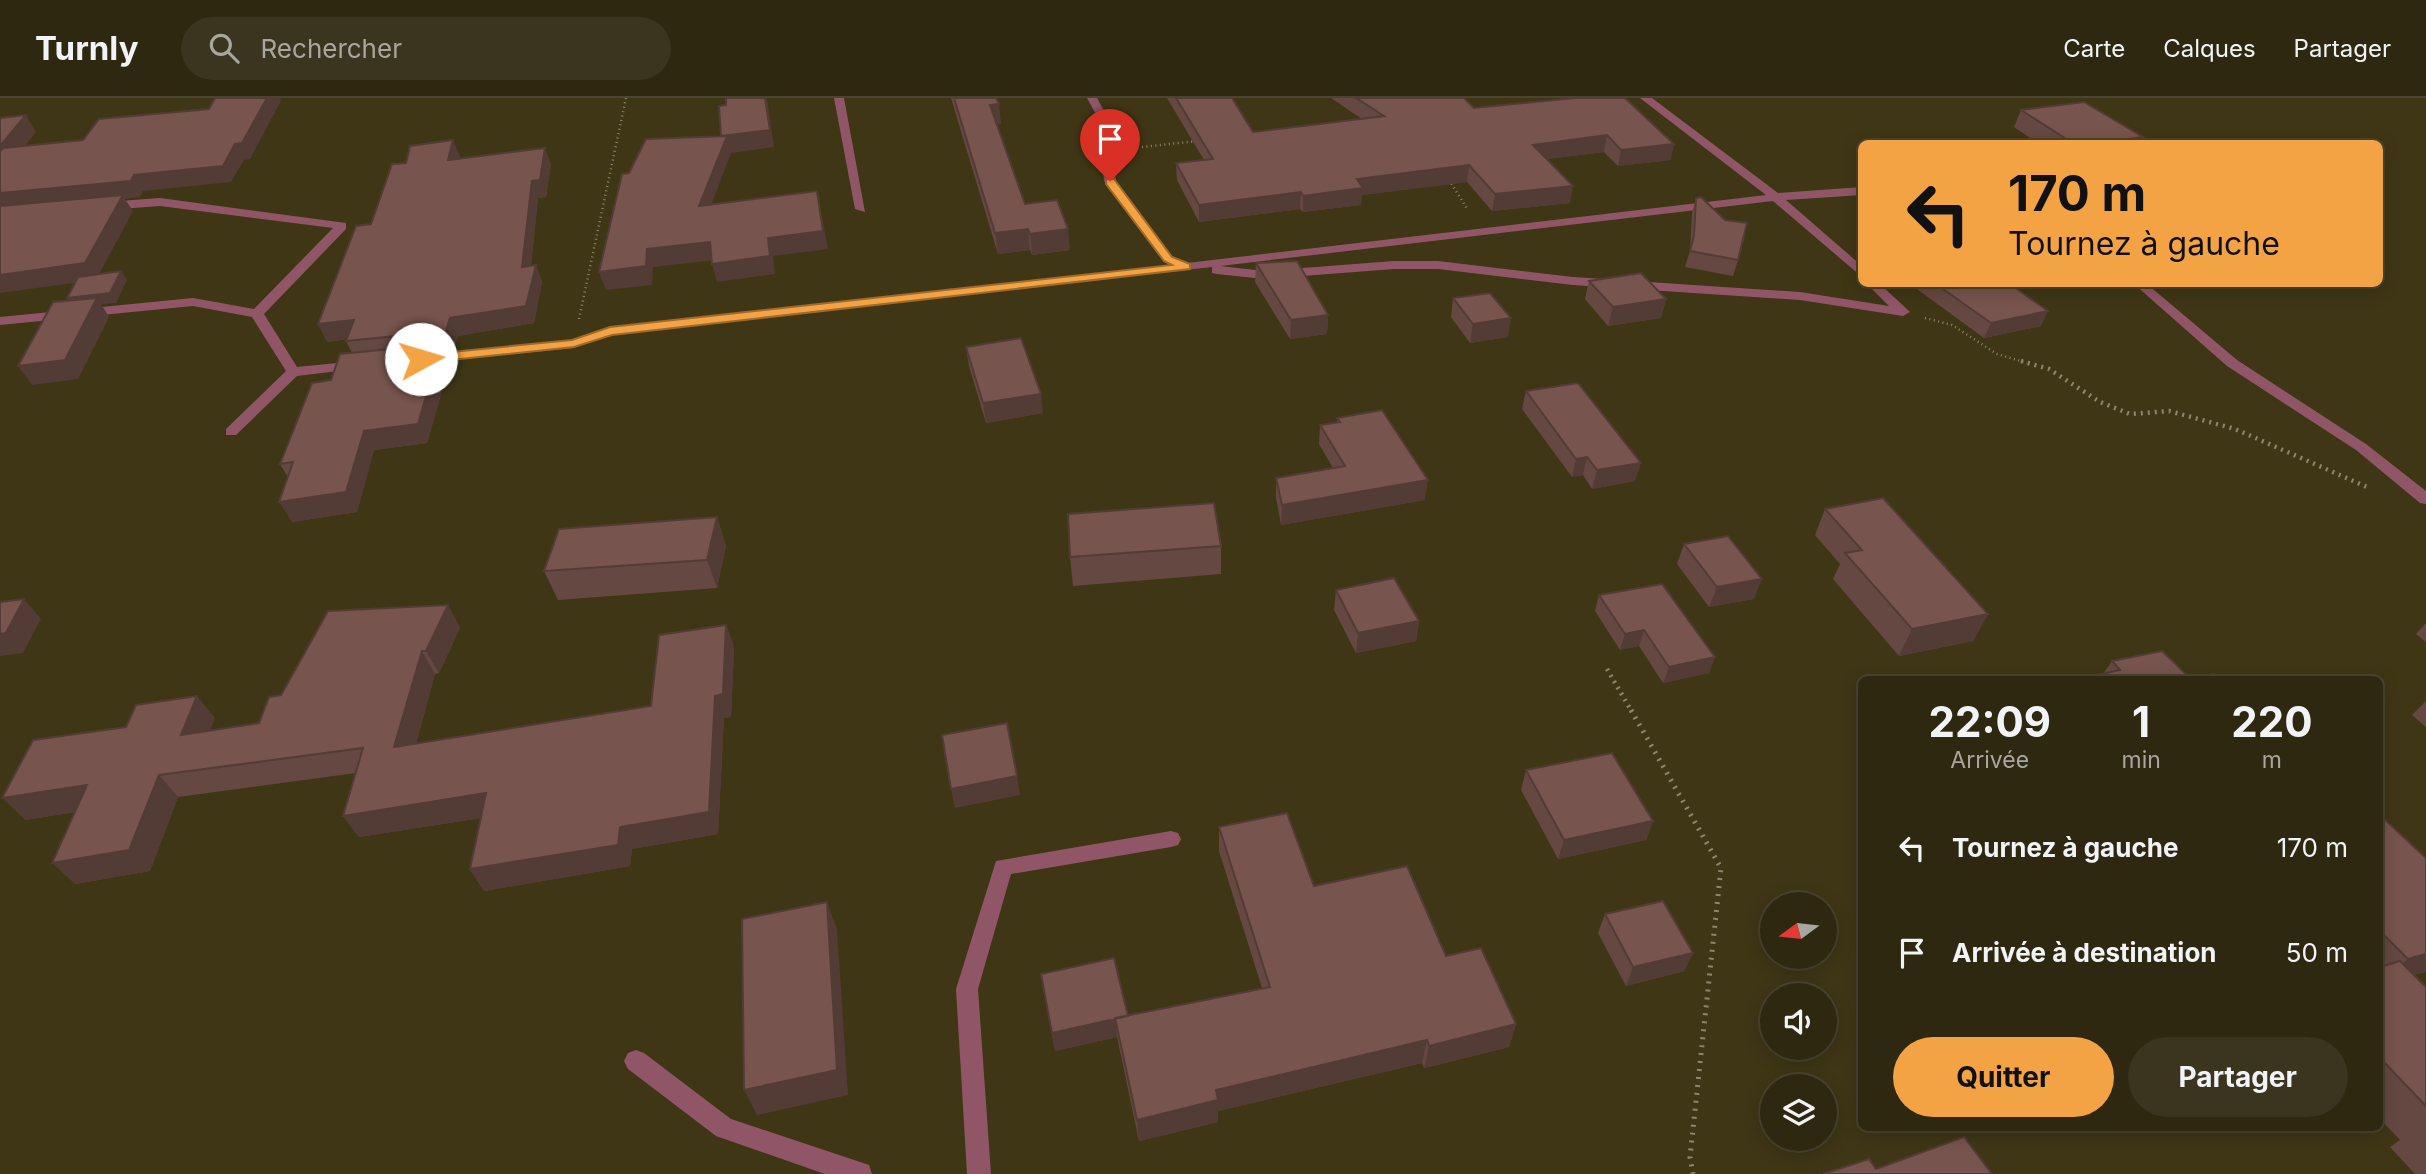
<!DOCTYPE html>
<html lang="fr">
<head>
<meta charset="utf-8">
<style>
	body { margin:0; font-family:Inter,sans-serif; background:#3b341e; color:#f1f3f6; height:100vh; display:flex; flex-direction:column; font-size:26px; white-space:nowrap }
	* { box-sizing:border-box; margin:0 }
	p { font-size:23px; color:#a7a69f }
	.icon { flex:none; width:38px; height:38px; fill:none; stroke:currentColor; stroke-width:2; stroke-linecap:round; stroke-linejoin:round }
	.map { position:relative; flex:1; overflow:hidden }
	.side { position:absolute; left:1858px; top:578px; width:525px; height:455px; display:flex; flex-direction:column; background:#2f2810; border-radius:10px; box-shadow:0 4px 18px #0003,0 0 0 2px #4a4430 }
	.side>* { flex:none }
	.hud { position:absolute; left:1858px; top:42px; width:525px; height:147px; border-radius:10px; box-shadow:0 4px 18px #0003,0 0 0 2px #4a4430; background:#f4a344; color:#111; overflow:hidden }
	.needle { width:46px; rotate:255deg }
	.controls { position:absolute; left:1760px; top:794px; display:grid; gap:14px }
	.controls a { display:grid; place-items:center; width:77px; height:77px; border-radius:50%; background:#2f2810; box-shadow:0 4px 18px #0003,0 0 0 2px #4a4430; font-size:35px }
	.pin { position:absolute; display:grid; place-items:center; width:60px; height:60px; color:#fff; margin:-72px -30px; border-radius:50% 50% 50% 0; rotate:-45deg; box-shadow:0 0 7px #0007 }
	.pin .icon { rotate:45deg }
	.me { position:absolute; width:77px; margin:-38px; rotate:84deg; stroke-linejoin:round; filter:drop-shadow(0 0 5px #0008) }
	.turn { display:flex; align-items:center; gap:24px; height:147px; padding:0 35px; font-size:32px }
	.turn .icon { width:91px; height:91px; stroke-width:2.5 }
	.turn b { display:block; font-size:49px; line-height:60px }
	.eta { display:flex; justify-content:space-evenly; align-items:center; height:119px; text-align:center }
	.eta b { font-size:42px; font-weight:700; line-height:49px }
	.action { display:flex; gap:14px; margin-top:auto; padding:14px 35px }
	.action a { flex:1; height:80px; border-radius:42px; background:#f4a344; color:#111; font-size:28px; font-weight:700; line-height:80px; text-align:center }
	.action a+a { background:#3b341e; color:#f1f3f6 }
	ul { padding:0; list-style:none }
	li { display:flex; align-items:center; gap:21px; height:105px; padding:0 35px }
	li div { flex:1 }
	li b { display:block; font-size:26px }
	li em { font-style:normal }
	header { display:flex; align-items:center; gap:42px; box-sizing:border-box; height:98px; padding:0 35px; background:#2f2810; border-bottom:2px solid #4a4430 }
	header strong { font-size:33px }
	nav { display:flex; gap:38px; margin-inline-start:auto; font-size:24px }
	.search { width:490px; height:63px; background:#3b341e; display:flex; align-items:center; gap:18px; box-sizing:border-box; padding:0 24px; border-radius:38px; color:#a7a69f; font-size:26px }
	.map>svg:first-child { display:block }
</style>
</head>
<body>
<header>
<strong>Turnly</strong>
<div class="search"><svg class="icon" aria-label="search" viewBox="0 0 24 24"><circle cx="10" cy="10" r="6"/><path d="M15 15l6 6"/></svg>Rechercher</div>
<nav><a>Carte</a><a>Calques</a><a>Partager</a></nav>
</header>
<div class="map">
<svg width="2426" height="1076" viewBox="0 0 2426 1076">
	<rect width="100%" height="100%" fill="#3f3616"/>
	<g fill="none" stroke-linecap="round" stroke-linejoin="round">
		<path stroke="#8d866d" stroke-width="2.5" stroke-dasharray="1 3.5" stroke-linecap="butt" d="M 1133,50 L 1197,43
			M 1449,82 L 1468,112
			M 1925,220 L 1952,227 L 1997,256 L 2027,265
			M 579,221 L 626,0"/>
		<path stroke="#8d866d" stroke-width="4.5" stroke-dasharray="2 5" stroke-linecap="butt" d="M 2021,263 L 2049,271 L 2100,304 L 2130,316 L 2169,313 L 2235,331 L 2367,389
			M 1607,571 L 1632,614"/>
		<path stroke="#8d866d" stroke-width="5" stroke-dasharray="2 6" stroke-linecap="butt" d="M 1631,612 L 1721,770 L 1690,1059 L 1693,1076"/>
		<path fill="#905668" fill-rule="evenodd" d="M 834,0 L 844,0 L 865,114 L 855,111 Z
			M 1087,0 L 1097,0 L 1109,22 L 1116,83 L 1172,158 L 1187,165 L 1766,97 L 1640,0 L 1652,0 L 1778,95 L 1862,89 L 1862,97 L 1786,102 L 1862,168 L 1862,179 L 1773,103 L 1220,168 L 1264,173 L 1394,163 L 1438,163 L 1573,179 L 1800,194 L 1889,208 L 1867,186 L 1880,186 L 1910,214 L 1903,218 L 1800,202 L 1573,187 L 1438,171 L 1394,171 L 1264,181 L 1217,176 L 1212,175 L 1212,169 L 612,237 L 574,250 L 424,265 L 417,261 L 424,257 L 572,242 L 610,229 L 1171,167 L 1164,164 L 1104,83 L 1099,22 Z
			M 160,100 L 346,125 L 346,131 L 264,216 L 297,269 L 358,263 L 365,267 L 363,270 L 297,278 L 236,337 L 226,337 L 226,331 L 286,273 L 252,219 L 193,208 L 0,227 L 0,219 L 193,200 L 254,211 L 333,130 L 160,108 L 106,112 L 100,108 L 106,104 Z
			M 2134,186 L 2147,186 L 2237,262 L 2366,346 L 2426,393 L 2426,406 L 2420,405 L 2356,352 L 2227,268 Z
			M 1171,733 L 1178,735 L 1181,741 L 1178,747 L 1171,749 L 1011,776 L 978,891 L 991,1076 L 967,1076 L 956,891 L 996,763 Z
			M 636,952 L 644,955 L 731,1021 L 869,1067 L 872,1076 L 825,1076 L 716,1038 L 628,971 L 624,963 L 628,955 Z"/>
	</g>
	<path fill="#664842" d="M 951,0 L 996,0 L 1001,26 L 997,26 L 1025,106 L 1070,152 L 1032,157 L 1030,152 L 998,156 Z
		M 1167,0 L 1232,0 L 1253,34 L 1362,21 L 1331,0 L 1464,0 L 1474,10 L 1674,46 L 1670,62 L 1618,68 L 1604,54 L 1547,61 L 1570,105 L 1492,113 L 1467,84 L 1362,97 L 1361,107 L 1303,114 L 1300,111 L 1199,124 L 1177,82 L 1176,65 L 1204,62 Z
		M 2021,12 L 2143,39 L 2139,46 L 2039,46 L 2014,29 Z
		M 460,58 L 459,61 L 551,66 L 546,99 L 538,100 L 531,168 L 536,167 L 542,184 L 534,225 L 458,238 L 454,251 L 444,252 L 450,265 L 427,345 L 374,352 L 357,414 L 292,424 L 288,379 L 280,366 L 331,282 L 352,255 L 346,243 L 347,241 L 327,244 L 371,126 Z
		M 1696,100 L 1738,162 L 1733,178 L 1685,169 L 1690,153 L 1692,115 Z
		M 1256,165 L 1328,217 L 1327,236 L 1290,241 L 1255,184 Z
		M 1589,183 L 1666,201 L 1661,220 L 1608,228 L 1585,201 Z
		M 1910,186 L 2010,186 L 2041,228 L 1984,240 Z
		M 1453,200 L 1508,239 L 1470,245 L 1451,219 Z
		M 966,249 L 1043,315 L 986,325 L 969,268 Z
		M 1526,293 L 1635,383 L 1592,391 L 1583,377 L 1572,379 L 1522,311 Z
		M 1337,320 L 1425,402 L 1281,427 L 1276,399 L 1276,380 L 1333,370 L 1319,346 L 1320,327 L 1337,324 Z
		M 1825,411 L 1988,516 L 1973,543 L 1899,558 L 1833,481 L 1840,466 L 1815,437 Z
		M 717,419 L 726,448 L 717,490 L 558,502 L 544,473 Z
		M 1684,446 L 1754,501 L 1709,509 L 1677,466 Z
		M 1221,448 L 1221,476 L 1073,488 L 1070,459 Z
		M 1336,492 L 1419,523 L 1416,543 L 1356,555 L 1334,512 Z
		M 1599,497 L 1715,559 L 1709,575 L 1663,585 L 1639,548 L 1620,552 L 1595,513 Z
		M 448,507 L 460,530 L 439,575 L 435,576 L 416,646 L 651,608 L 726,527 L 734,549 L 731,619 L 724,620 L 718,736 L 632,751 L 630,768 L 484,793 L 470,771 L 481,720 L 359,739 L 343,718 L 356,675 L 178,699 L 150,773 L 75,786 L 75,714 L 25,722 L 215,620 L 210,632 L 259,625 L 281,597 Z
		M 2426,525 L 2426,544 L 2416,536 Z
		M 2112,563 L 2191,581 L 2079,581 L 2103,576 Z
		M 2426,603 L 2426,629 L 2412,617 Z
		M 1526,672 L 1653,723 L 1646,742 L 1558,761 L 1521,692 Z
		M 2380,719 L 2426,760 L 2426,874 L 2414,877 L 2426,889 L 2426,1076 L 2415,1076 L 2390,1049 L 2400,1042 L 2380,1021 Z
		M 1219,729 L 1314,788 L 1446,858 L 1516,926 L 1509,949 L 1424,970 L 1422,965 L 1218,1013 L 1218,1024 L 1139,1043 L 1117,939 L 1055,953 L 1041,876 L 1128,918 L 1262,890 L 1219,753 Z
		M 1605,816 L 1693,855 L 1684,873 L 1626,888 L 1598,835 Z"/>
	<path fill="#533b36" d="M 267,0 L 280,0 L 281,3 L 250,61 L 244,62 L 231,84 L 143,93 L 140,99 L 125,101 L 133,113 L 96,182 L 0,195 L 0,95 L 134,77 L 235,46 Z
		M 765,0 L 767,0 L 774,49 L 731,55 L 704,126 L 699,108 L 721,38 Z
		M 999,6 L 1001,26 L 993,27 L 990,7 Z
		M 26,17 L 36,34 L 11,65 L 0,66 L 0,48 Z
		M 1607,37 L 1604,54 L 1530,63 L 1533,47 Z
		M 2143,39 L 2139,46 L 2092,46 Z
		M 453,42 L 460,58 L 454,78 L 448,62 Z
		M 1674,46 L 1670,62 L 1618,68 L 1621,52 Z
		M 545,50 L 551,66 L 546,99 L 538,100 L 529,186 L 522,169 L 532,83 Z
		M 1469,67 L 1467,84 L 1362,97 L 1361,107 L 1303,114 L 1303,98 L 1357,81 Z
		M 1573,88 L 1570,105 L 1492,113 L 1495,96 Z
		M 817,93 L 828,151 L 773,158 L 775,176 L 717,184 L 712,166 L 768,140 Z
		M 1301,94 L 1300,111 L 1199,124 L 1199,107 Z
		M 1028,131 L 1030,152 L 998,156 L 995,135 Z
		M 1068,131 L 1070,152 L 1032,157 L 1030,136 Z
		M 710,144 L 716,162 L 653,169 L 652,187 L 606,192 L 599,174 L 647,151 Z
		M 536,167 L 542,184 L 534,225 L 458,238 L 454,251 L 446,233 L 450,220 Z
		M 121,173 L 127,182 L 116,205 L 101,206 L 109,219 L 78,281 L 32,287 L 18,268 L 73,209 L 67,200 Z
		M 1666,201 L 1661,220 L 1608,228 L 1613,209 Z
		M 2048,213 L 2041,228 L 1984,240 L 1991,225 Z
		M 1328,217 L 1327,236 L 1290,241 L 1291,222 Z
		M 1511,220 L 1508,239 L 1470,245 L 1473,226 Z
		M 354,222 L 363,239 L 327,244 L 318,226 Z
		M 441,246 L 450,265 L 427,345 L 374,352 L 357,414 L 292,424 L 279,404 L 364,333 Z
		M 1041,296 L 1043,315 L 986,325 L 983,305 Z
		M 1587,359 L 1583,377 L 1572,379 L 1576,361 Z
		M 1641,365 L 1635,383 L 1592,391 L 1597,372 Z
		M 1428,382 L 1425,402 L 1281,427 L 1282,407 Z
		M 717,419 L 726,448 L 717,490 L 707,462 Z
		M 1762,481 L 1754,501 L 1709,509 L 1717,489 Z
		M 24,501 L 41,521 L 23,555 L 0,558 L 0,536 Z
		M 448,507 L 460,530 L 439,575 L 426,553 Z
		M 1988,516 L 1973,543 L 1899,558 L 1912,531 Z
		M 1419,523 L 1416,543 L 1356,555 L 1358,535 Z
		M 726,527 L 734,549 L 731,619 L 724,620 L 718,736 L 632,751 L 630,768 L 484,793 L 470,771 L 620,729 L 715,598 Z
		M 1644,532 L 1639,548 L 1620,552 L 1625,536 Z
		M 422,553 L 435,576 L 409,671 L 394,649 Z
		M 1715,559 L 1709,575 L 1663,585 L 1669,569 Z
		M 197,598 L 215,620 L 199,659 L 181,637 Z
		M 159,677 L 178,699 L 150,773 L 75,786 L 52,765 Z
		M 1017,678 L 1020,697 L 955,710 L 951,691 Z
		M 87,687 L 108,709 L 25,722 L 2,700 Z
		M 486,695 L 500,717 L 359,739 L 343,718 Z
		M 1653,723 L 1646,742 L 1558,761 L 1564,742 Z
		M 827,804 L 837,831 L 848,997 L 757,1017 L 744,992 Z
		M 1693,855 L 1684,873 L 1626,888 L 1633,869 Z
		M 2426,856 L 2426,874 L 2380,886 L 2380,884 L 2408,861 Z
		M 1115,921 L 1117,939 L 1055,953 L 1052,935 Z
		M 1516,926 L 1509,949 L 1424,970 L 1429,948 Z
		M 1427,942 L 1422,965 L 1218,1013 L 1218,1024 L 1139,1043 L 1137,1022 L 1216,992 Z"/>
	<path fill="#77544d" stroke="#533b36" stroke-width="2" d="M 215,0 L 267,0 L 242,45 L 235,46 L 223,68 L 134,77 L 131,83 L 0,95 L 0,54 L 3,50 L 83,42 L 99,21 L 209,11 Z
		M 726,0 L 765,0 L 770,32 L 721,38 L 719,8 L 726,7 Z
		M 954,0 L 996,0 L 999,6 L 990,7 L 1025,106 L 1057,102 L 1068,131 L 1030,136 L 1028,131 L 995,135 Z
		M 1176,0 L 1232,0 L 1253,34 L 1384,18 L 1356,0 L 1464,0 L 1474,10 L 1575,0 L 1625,0 L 1674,46 L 1621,52 L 1607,37 L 1533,47 L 1573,88 L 1495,96 L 1469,67 L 1357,81 L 1363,90 L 1303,98 L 1301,94 L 1199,107 L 1176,65 L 1213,61 Z
		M 2084,4 L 2143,39 L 2092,46 L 2074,46 L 2021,12 Z
		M 26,17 L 0,48 L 0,20 Z
		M 727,38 L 699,108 L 817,93 L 823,133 L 768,140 L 770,158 L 712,166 L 710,144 L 647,151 L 646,168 L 599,174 L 622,76 L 629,75 L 646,41 Z
		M 453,42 L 448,62 L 545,50 L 540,82 L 532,83 L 522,169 L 536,167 L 526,208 L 450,220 L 446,233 L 346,243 L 354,222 L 318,226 L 356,128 L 371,126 L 392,66 L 406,65 L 410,48 Z
		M 123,97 L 85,165 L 0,177 L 0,108 Z
		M 1701,99 L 1725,122 L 1747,125 L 1738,162 L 1690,153 L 1694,137 L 1696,100 Z
		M 1297,163 L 1328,217 L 1291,222 L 1256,165 Z
		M 121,173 L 110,195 L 67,200 L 78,179 Z
		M 1641,175 L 1666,201 L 1613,209 L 1589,183 Z
		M 1936,186 L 2010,186 L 2048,213 L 1991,225 Z
		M 1490,195 L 1511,220 L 1473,226 L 1453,200 Z
		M 97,200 L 65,262 L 18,268 L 53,204 Z
		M 1021,240 L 1041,296 L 983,305 L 966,249 Z
		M 441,246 L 418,326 L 364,333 L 346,394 L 279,404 L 293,364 L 280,366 L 312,285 L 331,282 L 340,256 Z
		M 1578,285 L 1641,365 L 1597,372 L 1587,359 L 1576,361 L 1526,293 Z
		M 1382,312 L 1428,382 L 1282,407 L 1276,380 L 1345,368 L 1320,327 L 1340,324 L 1337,320 Z
		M 1883,400 L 1988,516 L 1912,531 L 1845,455 L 1862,452 L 1825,411 Z
		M 1214,405 L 1221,448 L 1070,459 L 1068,416 Z
		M 717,419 L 707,462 L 544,473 L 559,431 Z
		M 1728,438 L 1762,481 L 1717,489 L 1684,446 Z
		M 1394,480 L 1419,523 L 1358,535 L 1336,492 Z
		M 1662,486 L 1715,559 L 1669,569 L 1644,532 L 1625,536 L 1599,497 Z
		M 24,501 L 6,535 L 0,536 L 0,504 Z
		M 448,507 L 426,553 L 422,553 L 394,649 L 651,608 L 659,537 L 726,527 L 723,596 L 715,598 L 709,714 L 620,729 L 618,747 L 470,771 L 486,695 L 343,718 L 363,650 L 159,677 L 129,752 L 52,765 L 87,687 L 2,700 L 33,642 L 126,629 L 136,607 L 197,598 L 181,637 L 259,625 L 269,599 L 281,597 L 328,513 Z
		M 2162,553 L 2191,581 L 2214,576 L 2219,581 L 2079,581 L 2120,572 L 2112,563 Z
		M 1007,625 L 1017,678 L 951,691 L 942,637 Z
		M 1612,655 L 1653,723 L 1564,742 L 1526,672 Z
		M 1287,715 L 1314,788 L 1407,768 L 1446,858 L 1481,850 L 1516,926 L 1429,948 L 1427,942 L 1216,992 L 1218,1002 L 1137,1022 L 1115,920 L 1270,889 L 1219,729 Z
		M 2380,719 L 2382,719 L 2426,760 L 2426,856 L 2408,861 L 2380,833 Z
		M 1663,803 L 1693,855 L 1633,869 L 1605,816 Z
		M 827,804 L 837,972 L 744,992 L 742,821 Z
		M 1114,860 L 1128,918 L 1052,935 L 1041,876 Z
		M 2400,863 L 2426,889 L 2426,1008 L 2380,960 L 2380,869 Z
		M 1964,1039 L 1992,1076 L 1823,1076 L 1869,1061 L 1876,1071 Z"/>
	<path fill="#f4a344" stroke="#9f6a2c" stroke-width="2" d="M 1106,81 L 1114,81 L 1172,159 L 1190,166 L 1190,171 L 612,237 L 574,249 L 421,265 L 414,261 L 421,257 L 572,242 L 610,229 L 1172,167 L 1164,163 L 1106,86 Z"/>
</svg>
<div class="controls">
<a><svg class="needle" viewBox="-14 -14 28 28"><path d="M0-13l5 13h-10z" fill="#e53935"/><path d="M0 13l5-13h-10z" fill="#a7a69f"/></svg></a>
<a><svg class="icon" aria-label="sound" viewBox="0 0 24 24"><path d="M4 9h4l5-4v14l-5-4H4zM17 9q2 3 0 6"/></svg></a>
<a><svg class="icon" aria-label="layers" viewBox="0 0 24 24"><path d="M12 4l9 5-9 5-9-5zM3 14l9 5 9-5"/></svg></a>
</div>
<div class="pin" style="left:1110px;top:83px;background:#d93025"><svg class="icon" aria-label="arrive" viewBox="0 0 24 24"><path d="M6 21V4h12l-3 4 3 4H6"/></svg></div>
<svg class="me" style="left:421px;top:261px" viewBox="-20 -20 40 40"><circle r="19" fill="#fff"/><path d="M0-13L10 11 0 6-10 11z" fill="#f4a344"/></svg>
<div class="hud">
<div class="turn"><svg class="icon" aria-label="left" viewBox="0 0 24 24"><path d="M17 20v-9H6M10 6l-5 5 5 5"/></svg><div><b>170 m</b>Tournez à gauche</div></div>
</div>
<section class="side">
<div class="eta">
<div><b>22:09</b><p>Arrivée</p></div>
<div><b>1</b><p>min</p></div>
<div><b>220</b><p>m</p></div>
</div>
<ul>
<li><svg class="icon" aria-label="left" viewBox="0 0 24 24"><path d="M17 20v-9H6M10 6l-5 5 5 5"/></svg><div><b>Tournez à gauche</b></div><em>170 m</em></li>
<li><svg class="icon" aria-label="arrive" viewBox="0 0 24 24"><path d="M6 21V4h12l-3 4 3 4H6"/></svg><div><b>Arrivée à destination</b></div><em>50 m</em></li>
</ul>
<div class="action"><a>Quitter</a><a>Partager</a></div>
</section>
</div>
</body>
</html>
